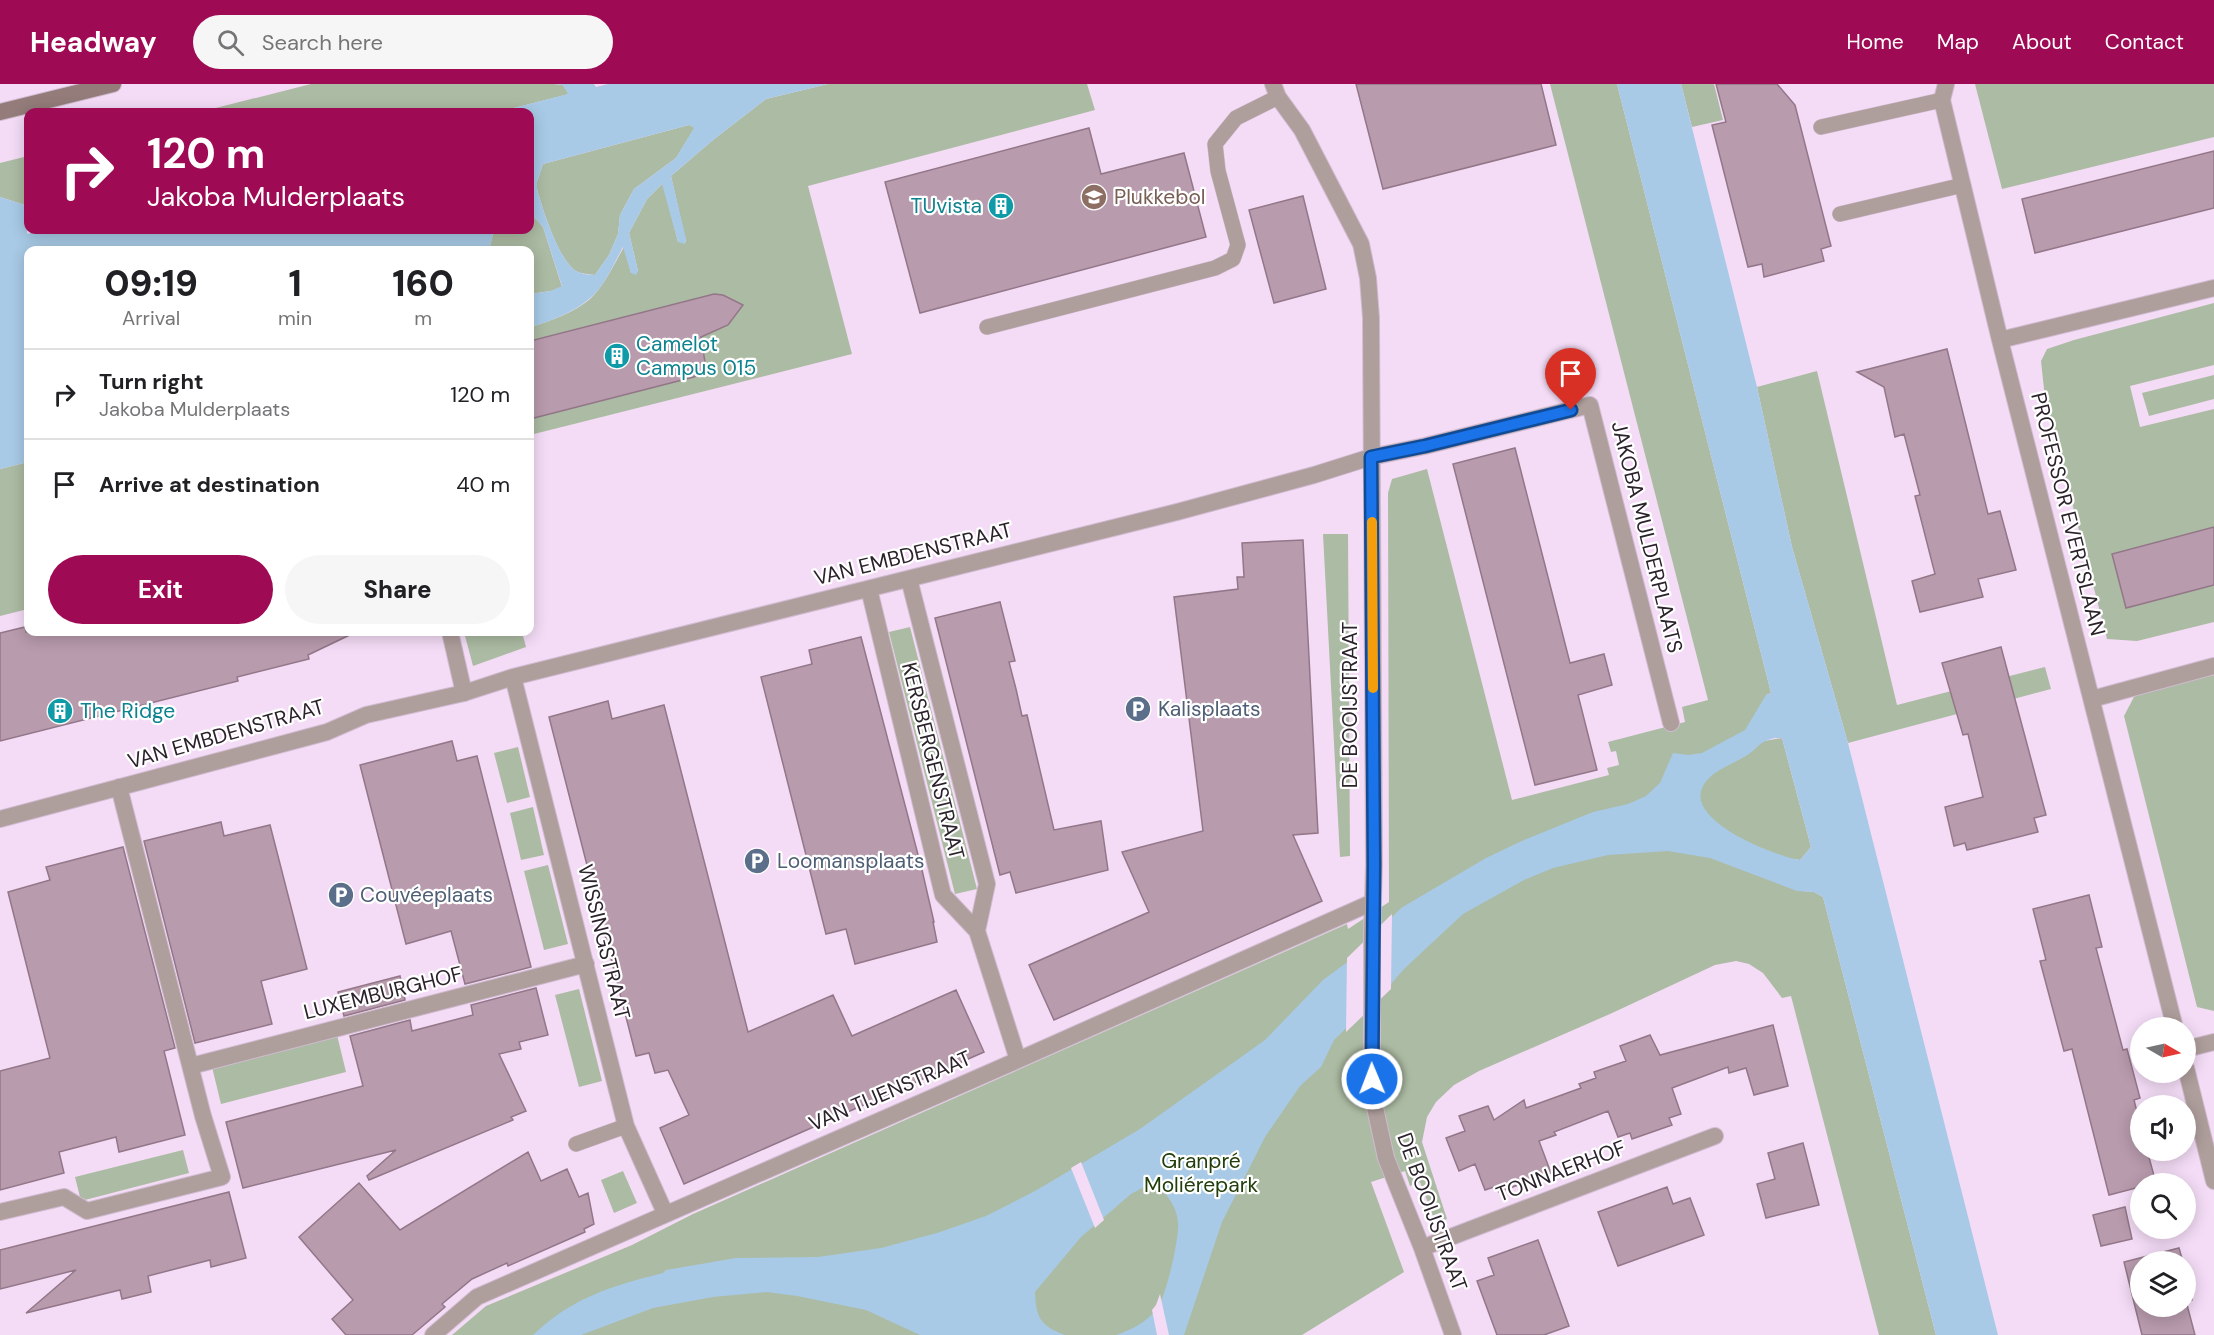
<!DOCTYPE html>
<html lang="en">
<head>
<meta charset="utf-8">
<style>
	body { margin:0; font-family:"DM Sans",sans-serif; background:#f6f6f6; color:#202124; height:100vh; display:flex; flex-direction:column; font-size:22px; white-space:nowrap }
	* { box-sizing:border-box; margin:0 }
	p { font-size:20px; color:#757577 }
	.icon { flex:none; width:33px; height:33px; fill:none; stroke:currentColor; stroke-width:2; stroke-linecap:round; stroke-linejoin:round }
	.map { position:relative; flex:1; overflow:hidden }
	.drawer { position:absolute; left:24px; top:162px; width:510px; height:390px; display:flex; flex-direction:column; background:#fff; border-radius:12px; box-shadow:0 3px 15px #0003 }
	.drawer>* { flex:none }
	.banner { position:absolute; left:24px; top:24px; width:510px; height:126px; border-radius:12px; box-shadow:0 3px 15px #0003; background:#9e0a54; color:#fff; overflow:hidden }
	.needle { width:39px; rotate:99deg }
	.buttons { position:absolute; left:2130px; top:933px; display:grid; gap:12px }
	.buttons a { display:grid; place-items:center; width:66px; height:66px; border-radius:50%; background:#fff; box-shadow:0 3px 15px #0003; font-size:30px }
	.pin { position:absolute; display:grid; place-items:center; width:51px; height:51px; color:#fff; margin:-62px -26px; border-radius:50% 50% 50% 0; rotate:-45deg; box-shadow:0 0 6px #0007 }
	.pin .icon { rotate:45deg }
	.me { position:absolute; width:66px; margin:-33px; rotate:359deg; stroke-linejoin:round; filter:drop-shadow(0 0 4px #0008) }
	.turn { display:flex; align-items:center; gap:21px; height:126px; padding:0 24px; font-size:27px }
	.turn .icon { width:78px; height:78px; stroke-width:2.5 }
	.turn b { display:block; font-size:42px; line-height:51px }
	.eta { display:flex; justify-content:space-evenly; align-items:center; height:102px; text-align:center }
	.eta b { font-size:36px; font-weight:800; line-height:42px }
	.primary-button { display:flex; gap:12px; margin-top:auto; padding:12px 24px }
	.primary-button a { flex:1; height:69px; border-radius:36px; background:#9e0a54; color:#fff; font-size:24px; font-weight:800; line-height:69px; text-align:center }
	.primary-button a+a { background:#f6f6f6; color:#202124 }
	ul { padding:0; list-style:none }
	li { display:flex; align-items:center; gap:18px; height:90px; padding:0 24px; border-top:2px solid #e0e0e0 }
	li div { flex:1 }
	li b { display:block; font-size:22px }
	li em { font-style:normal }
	header { display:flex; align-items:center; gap:36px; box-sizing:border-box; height:84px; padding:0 30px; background:#9e0a54; color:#fff }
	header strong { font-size:28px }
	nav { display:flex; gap:33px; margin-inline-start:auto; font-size:21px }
	.search { width:420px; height:54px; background:#f6f6f6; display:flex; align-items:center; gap:15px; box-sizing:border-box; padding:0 21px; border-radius:33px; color:#757577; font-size:22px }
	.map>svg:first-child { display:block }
</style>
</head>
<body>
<header>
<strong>Headway</strong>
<div class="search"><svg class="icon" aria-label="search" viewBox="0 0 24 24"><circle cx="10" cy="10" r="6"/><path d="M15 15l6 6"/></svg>Search here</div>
<nav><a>Home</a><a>Map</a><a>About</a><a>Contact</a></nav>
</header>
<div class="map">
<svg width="2214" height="1251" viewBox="0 0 2214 1251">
	<rect width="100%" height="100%" fill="#f4dcf6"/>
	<path fill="#acbba3" d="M 311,0 L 554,0 L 563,1 L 569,10 L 498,28 L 200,28 Z
		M 828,0 L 1087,0 L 1095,26 L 808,102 L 852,270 L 530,351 L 530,243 C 549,238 575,228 590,215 C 605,201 614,180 624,163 L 631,189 L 638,187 L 629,149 L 647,115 L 663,99 L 678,158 L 686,158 L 671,92 L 713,56 L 766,15 Z
		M 1550,0 L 1617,0 L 1771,609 L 1766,611 L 1764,657 L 1782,654 L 1811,763 L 1800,776 L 1794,775 L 1802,807 L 1814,808 L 1823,813 L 1936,1251 L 1879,1251 L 1791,912 L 1782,914 L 1763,889 L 1749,880 L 1736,877 L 1715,881 L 1610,930 L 1479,987 L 1454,1001 L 1436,1018 L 1427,1033 L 1422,1058 L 1447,1135 L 1436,1140 L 1420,1098 L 1410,1102 L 1405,1087 L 1371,1098 L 1404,1188 L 1302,1251 L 452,1251 L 486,1222 L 632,1161 L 693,1130 L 1347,840 L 1348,845 L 1389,818 L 1388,409 L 1392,395 L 1427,385 L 1512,716 L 1609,691 L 1607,684 L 1619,681 L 1616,667 L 1611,668 L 1608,658 L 1685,638 L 1682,623 L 1708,616 Z
		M 1681,0 L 1714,0 L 1723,36 L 1692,43 Z
		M 1975,0 L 2214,0 L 2214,53 L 2002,105 Z
		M 689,41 L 695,43 L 676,74 L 634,105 L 620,131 L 618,150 L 609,171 L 595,191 C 589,190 581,190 576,187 C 558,175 543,126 537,105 L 537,98 L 543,80 Z
		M 28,72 L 28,122 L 0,113 L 0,79 Z
		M 530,132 L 534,133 L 543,143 L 562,203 L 551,207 L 530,210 L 530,166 L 489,166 L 494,146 L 530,146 Z
		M 2214,219 L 2214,281 L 2130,302 L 2140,343 L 2214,325 L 2214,538 L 2137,557 L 2107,555 L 2045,314 L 2041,277 L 2047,265 L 2074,256 Z
		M 1817,287 L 1897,621 L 2045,583 L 2051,605 L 1848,659 L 1792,463 L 1757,303 Z
		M 2214,291 L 2214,315 L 2149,332 L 2142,309 Z
		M 28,378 L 28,525 L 0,532 L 0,385 Z
		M 1323,450 L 1348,450 L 1350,772 L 1340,773 Z
		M 910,543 L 977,805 L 955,810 L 889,548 Z
		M 464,548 L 522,548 L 526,563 L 473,582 Z
		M 2214,591 L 2214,927 L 2197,923 L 2124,632 L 2136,609 Z
		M 518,663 L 530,713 L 507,719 L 494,669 Z
		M 533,723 L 544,771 L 521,776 L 510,729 Z
		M 548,781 L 568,860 L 544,866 L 524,787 Z
		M 579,905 L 602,997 L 579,1003 L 555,911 Z
		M 337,951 L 346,988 L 221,1020 L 212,983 Z
		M 183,1066 L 189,1089 L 81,1117 L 75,1093 Z
		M 623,1087 L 637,1119 L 614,1129 L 601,1096 Z"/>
	<path fill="#a8cae6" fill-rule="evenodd" d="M 554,0 L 594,0 L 596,3 L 608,0 L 828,0 L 766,15 L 713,56 L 671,92 L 686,155 L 685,160 L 678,158 L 662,100 L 647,115 L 629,149 L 638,187 L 636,191 L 631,189 L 623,163 C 613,181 605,202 589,215 C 574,228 549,238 530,243 L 530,210 L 551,207 L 562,202 L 543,143 L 534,133 L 530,132 L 530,28 L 498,28 L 568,10 L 563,1 ZM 689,41 L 694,44 L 676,74 L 634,105 L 620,131 L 618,150 L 609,171 L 595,191 C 589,191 582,190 576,187 C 558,175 543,126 537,105 L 537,98 L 543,80 Z
		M 1617,0 L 1681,0 L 1757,303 L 1792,463 L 1848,659 L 1998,1251 L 1936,1251 L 1823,813 L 1814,808 L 1797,807 L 1710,774 L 1668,767 L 1608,771 L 1553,784 L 1524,796 L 1463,830 L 1404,885 L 1391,900 L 1334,956 L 1321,983 L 1300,1002 L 1265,1053 L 1222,1138 L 1184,1251 L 1116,1251 C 1131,1246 1149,1237 1158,1223 C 1166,1212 1180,1152 1178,1138 C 1177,1127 1172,1118 1165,1109 L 1144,1103 L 1131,1110 L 1081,1153 L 1035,1208 C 1036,1233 1040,1242 1065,1251 L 920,1251 L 866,1226 L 797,1212 L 767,1208 L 713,1213 L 653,1224 L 581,1251 L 533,1251 C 573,1213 612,1202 663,1189 L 666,1186 L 736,1174 L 818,1173 L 881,1164 L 937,1149 L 986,1132 L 1035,1107 L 1140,1045 L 1265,956 L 1323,896 L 1346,879 L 1401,824 L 1486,774 L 1524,756 L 1593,728 L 1628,720 L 1646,712 L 1660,699 L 1673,669 L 1688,671 L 1702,669 L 1745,646 L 1766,611 L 1771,609 ZM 1775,654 L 1782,654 L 1811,763 L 1800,776 C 1775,772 1684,737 1703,702 C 1711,687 1731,681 1744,673 C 1758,666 1756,658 1775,654 Z
		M 0,113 L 28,122 L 27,150 L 41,146 L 494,146 L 489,166 L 28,166 L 28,378 L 0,385 Z"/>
	<path fill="#f4dcf6" d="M 1392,830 L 1391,905 L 1346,948 L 1347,874 Z
		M 1081,1078 L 1104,1136 L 1095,1144 L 1071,1084 Z
		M 1160,1210 L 1169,1251 L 1157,1251 L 1152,1226 L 1156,1221 Z"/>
	<path fill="#b89bad" stroke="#937789" stroke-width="1.5" d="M 1356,0 L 1541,0 L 1556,61 L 1383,105 Z
		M 1716,0 L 1777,0 L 1795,21 L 1831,162 L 1821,165 L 1824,177 L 1764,193 L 1762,180 L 1748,183 L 1712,41 L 1726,38 Z
		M 1089,44 L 1101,90 L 1184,69 L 1206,153 L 920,229 L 885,98 Z
		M 2214,67 L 2214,124 L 2035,169 L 2022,115 Z
		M 1303,112 L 1326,205 L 1274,219 L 1249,126 Z
		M 714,210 L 723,211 L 743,221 L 728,241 L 701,253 L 705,278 L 705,284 L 699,290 L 694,293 L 530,335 L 530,257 Z
		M 1947,265 L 1988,430 L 2000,427 L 2016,486 L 1978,495 L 1983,513 L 1920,528 L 1912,497 L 1935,490 L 1915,412 L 1920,411 L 1904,350 L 1895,353 L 1884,303 L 1857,288 Z
		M 1515,364 L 1570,579 L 1604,570 L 1612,601 L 1578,611 L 1597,686 L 1535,701 L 1453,380 Z
		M 2214,443 L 2214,501 L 2126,524 L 2112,470 Z
		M 1303,456 L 1318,749 L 1293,751 L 1322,817 L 1054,936 L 1029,881 L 1149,828 L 1122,768 L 1203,747 L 1174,513 L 1238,505 L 1237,493 L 1244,493 L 1242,459 Z
		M 1000,518 L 1015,577 L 1009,578 L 1016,605 L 1022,632 L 1027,631 L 1054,746 L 1101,737 L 1108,786 L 1016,809 L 1010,788 L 1000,791 L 935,534 Z
		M 25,543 L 26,548 L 356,548 L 308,571 L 309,575 L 237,593 L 238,597 L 0,657 L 0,549 Z
		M 861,553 L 922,786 L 934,838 L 933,838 L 937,858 L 855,880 L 846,845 L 826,850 L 761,593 L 812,580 L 809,566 Z
		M 2001,563 L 2046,731 L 2034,734 L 2038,748 L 1967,766 L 1965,759 L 1954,762 L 1945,723 L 1983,713 L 1968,650 L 1963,651 L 1942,579 Z
		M 608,617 L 612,635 L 664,621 L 748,948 L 833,911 L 852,952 L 956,906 L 984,968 L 684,1100 L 660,1044 L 689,1031 L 668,986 L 655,989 L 649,969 L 636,972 L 549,633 Z
		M 452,657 L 457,677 L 477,672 L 531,883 L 465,900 L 451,847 L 406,860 L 360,681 Z
		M 221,738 L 224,752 L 270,741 L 307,885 L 261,897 L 272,940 L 195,959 L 144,757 Z
		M 123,763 L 175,964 L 164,967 L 185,1051 L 119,1068 L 116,1053 L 59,1068 L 64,1089 L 0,1106 L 0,987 L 50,974 L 8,808 L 50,796 L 46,783 Z
		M 2089,811 L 2102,863 L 2096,864 L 2123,966 L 2127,965 L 2140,1014 L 2134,1016 L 2140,1040 L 2140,1066 L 2147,1066 L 2156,1099 L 2140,1100 L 2140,1103 L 2109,1111 L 2072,965 L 2064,967 L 2040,877 L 2046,876 L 2033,825 Z
		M 400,892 L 405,916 L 344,932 L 338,908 Z
		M 536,904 L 548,951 L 519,958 L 521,965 L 499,970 L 526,1027 L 511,1033 L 513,1036 L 369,1096 L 367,1092 L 396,1066 L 243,1104 L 226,1038 L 363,1002 L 350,952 L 410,936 L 412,947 L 473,931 L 471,921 Z
		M 1773,941 L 1788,1002 L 1754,1011 L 1746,984 L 1729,989 L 1728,983 L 1672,1004 L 1681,1030 L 1669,1034 L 1672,1041 L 1632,1055 L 1630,1049 L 1618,1053 L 1608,1027 L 1554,1048 L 1556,1051 L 1539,1057 L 1551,1089 L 1499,1108 L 1497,1102 L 1485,1106 L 1475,1080 L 1459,1087 L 1446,1054 L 1465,1047 L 1459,1032 L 1488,1022 L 1494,1036 L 1524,1016 L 1526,1024 L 1581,1004 L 1579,1000 L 1596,994 L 1594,988 L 1626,977 L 1620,962 L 1650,951 L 1660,971 Z
		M 1803,1059 L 1819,1121 L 1766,1134 L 1757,1100 L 1775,1095 L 1768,1069 Z
		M 528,1068 L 541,1097 L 567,1085 L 579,1113 L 588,1109 L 594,1140 L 584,1145 L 585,1148 L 508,1182 L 507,1179 L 472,1195 L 442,1220 L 445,1223 L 412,1251 L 346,1251 L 332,1235 L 353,1216 L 299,1153 L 359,1099 L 400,1146 Z
		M 1667,1103 L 1673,1120 L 1690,1114 L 1704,1151 L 1618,1182 L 1598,1128 Z
		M 229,1108 L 246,1174 L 211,1183 L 210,1176 L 148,1192 L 151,1208 L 122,1215 L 120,1206 L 26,1229 L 76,1186 L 0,1205 L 0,1166 Z
		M 2125,1123 L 2132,1155 L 2101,1162 L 2093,1131 Z
		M 1538,1156 L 1569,1242 L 1544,1251 L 1497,1251 L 1477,1197 L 1494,1191 L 1488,1174 Z
		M 2179,1164 L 2183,1178 L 2140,1178 L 2140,1222 L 2186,1222 L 2186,1189 L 2192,1216 L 2186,1217 L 2195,1251 L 2142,1251 L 2124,1178 Z"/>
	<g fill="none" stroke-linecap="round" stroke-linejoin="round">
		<g stroke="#d0bbd1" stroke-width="16">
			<path id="service" d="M 1821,43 L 1942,16
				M 1840,130 L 1963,101
				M 987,243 L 1215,184 L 1233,175 L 1238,161 L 1218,87 L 1215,60 L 1236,34 L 1278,13
				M 576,1060 L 626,1042"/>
		</g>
		<g stroke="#d0bbd1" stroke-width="18">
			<path id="pedestrian" d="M 450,548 L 464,609"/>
		</g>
		<g stroke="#d0bbd1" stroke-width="18">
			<path id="minor" d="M 1273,0 L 1278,13 L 1302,46 L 1361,160 L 1368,194 L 1371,234 L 1374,781 L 1372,849 L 1372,1010 L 1386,1074 L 1422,1164 L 1453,1251
				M 1946,0 L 1942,16 L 2000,256 L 2175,944
				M 2000,256 L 2214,204
				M 909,495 L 987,800 L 977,847
				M 869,505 L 943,811 L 977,847 L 1018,976
				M 513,593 L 626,1042 L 665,1129
				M 2092,615 L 2214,582
				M 0,735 L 301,655 L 327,648 L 366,631 L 464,609 L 513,593 L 1177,428 L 1314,391 L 1371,373 L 1425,362 L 1590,321 L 1671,639
				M 2186,965 L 2214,958
				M 191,982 L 586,880
				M 2186,984 L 2214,1097
				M 0,1128 L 64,1113 L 87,1127 L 222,1093 L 203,1032 L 119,703
				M 1422,1164 L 1715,1052
				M 433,1251 L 477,1213 L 1018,976 L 1373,818"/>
		</g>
		<g stroke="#d0bbd1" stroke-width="18">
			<path id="secondary" d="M 0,28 L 113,0"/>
		</g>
		<use href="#service" stroke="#ae9e9c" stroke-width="15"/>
		<use href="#pedestrian" stroke="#ae9e9c" stroke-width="16"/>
		<use href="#minor" stroke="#ae9e9c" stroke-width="16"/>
		<use href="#secondary" stroke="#937c79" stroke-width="16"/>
	</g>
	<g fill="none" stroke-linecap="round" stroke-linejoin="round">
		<g stroke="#114b97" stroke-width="15">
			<path id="route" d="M 1372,995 L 1374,781 L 1371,373 L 1425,362 L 1571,326"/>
		</g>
		<use href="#route" stroke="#1a73e8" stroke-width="10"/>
		<path stroke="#f59e0b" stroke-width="10" d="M 1372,438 L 1373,604"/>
	</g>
	<defs>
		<g id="school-disc" transform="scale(1.35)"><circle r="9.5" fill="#8d6e63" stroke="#fff"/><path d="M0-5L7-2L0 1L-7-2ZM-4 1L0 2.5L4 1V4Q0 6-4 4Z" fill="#fff"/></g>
		<g id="building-disc" transform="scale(1.35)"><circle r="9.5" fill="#0f9aa8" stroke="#fff"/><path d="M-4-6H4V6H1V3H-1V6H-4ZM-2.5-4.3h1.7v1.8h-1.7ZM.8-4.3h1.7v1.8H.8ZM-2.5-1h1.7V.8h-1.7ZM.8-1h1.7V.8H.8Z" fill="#fff"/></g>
		<g id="parking-disc" transform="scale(1.35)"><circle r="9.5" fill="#5c6f8a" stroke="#fff"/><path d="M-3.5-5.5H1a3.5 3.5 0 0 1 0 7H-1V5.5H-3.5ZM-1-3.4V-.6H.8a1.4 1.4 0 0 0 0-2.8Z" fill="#fff"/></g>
	</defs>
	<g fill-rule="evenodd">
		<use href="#school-disc" x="1094" y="113"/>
		<use href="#building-disc" x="1001" y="122"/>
		<use href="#building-disc" x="617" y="272"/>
		<use href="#parking-disc" x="1138" y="625"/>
		<use href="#building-disc" x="60" y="627"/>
		<use href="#parking-disc" x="757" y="777"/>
		<use href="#parking-disc" x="341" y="811"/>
	</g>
	<g text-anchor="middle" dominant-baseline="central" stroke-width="4.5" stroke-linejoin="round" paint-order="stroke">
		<g font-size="21" fill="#785e54" stroke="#fff" text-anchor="start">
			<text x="1114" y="113">Plukkebol</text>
		</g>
		<g font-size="21" fill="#0d838f" stroke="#fff" text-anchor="start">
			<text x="982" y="122" text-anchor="end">TUvista</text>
			<text x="636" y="260">Camelot<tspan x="636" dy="24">Campus 015</tspan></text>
			<text x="80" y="627">The Ridge</text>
		</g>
		<g font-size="21" fill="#2b222b" stroke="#fff">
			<text transform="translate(2068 430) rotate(76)">PROFESSOR EVERTSLAAN</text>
			<text transform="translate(1647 453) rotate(76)">JAKOBA MULDERPLAATS</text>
			<text transform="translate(913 470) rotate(-14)">VAN EMBDENSTRAAT</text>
			<text transform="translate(1350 621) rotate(-90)">DE BOOIJSTRAAT</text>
			<text transform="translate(226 650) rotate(-16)">VAN EMBDENSTRAAT</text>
			<text transform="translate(933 677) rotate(76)">KERSBERGENSTRAAT</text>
			<text transform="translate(604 858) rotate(76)">WISSINGSTRAAT</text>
			<text transform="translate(383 909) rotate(-14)">LUXEMBURGHOF</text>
			<text transform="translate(890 1007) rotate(-23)">VAN TIJENSTRAAT</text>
			<text transform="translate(1561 1087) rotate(-21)">TONNAERHOF</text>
			<text transform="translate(1432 1128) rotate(70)">DE BOOIJSTRAAT</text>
		</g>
		<g font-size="21" fill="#4e5e75" stroke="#fff" text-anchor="start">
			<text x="1158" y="625">Kalisplaats</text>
			<text x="777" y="777">Loomansplaats</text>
			<text x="360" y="811">Couvéeplaats</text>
		</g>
		<g font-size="21" fill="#223e0b" stroke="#fff">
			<text x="1201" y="1077">Granpré<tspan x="1201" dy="24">Moliérepark</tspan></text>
		</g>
	</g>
</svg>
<div class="buttons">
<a><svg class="needle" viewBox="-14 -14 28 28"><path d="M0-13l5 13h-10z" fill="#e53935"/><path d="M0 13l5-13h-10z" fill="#757577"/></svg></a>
<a><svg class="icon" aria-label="sound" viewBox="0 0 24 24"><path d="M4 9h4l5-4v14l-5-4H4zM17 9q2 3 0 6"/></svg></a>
<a><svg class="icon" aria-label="search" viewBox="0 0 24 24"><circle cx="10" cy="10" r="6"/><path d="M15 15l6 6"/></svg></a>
<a><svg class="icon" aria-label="layers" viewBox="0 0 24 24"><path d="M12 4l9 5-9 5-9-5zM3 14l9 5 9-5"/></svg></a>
</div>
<div class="pin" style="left:1571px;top:326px;background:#d93025"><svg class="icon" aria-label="arrive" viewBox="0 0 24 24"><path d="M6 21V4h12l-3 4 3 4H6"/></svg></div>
<svg class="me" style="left:1372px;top:995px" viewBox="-20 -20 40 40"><circle r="17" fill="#1a73e8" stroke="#fff" stroke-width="3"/><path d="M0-11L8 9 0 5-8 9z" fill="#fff"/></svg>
<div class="banner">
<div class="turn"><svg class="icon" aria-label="right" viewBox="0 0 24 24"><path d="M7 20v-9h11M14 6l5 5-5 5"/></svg><div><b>120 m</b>Jakoba Mulderplaats</div></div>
</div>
<section class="drawer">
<div class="eta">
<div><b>09:19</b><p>Arrival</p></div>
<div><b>1</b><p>min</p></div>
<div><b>160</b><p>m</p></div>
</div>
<ul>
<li><svg class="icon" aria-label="right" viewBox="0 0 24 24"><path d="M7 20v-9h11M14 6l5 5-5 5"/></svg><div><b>Turn right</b><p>Jakoba Mulderplaats</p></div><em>120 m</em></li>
<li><svg class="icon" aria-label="arrive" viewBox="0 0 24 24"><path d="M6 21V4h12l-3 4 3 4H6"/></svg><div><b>Arrive at destination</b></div><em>40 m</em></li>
</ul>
<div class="primary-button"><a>Exit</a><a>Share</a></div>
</section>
</div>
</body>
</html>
